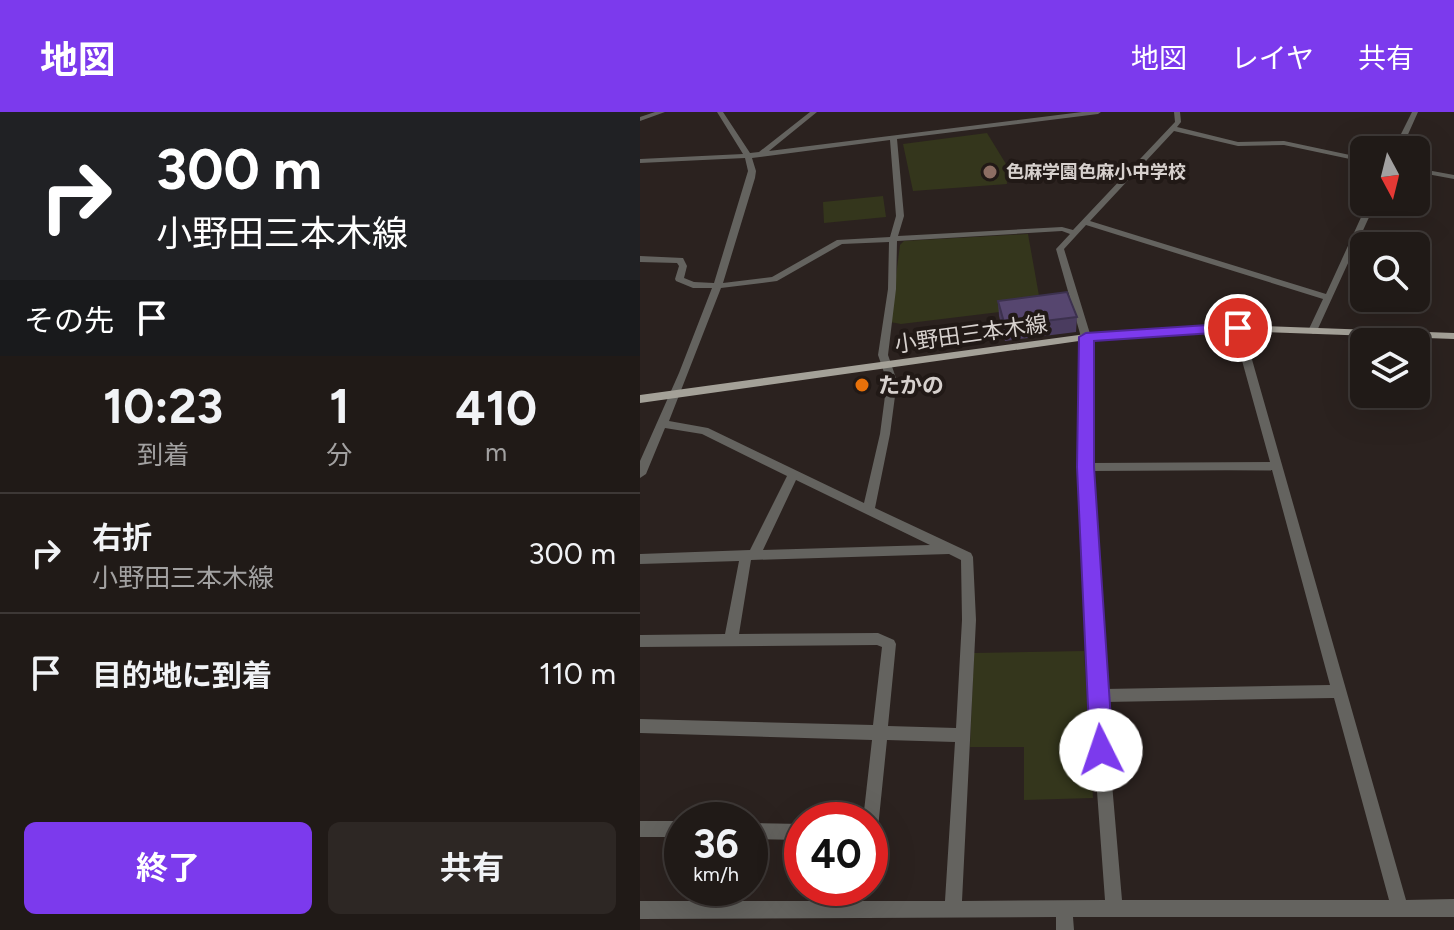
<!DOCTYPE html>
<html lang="ja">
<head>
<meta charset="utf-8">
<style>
	body { margin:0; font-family:Figtree,"Noto Sans JP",sans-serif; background:#2d2724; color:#f1f3f6; height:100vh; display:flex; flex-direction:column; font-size:30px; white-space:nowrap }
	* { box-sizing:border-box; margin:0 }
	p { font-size:26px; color:#a2a1a1 }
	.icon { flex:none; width:44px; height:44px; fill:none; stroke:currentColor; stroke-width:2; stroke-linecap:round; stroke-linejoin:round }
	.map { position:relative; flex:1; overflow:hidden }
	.drawer { display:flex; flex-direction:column; background:#201a17; width:640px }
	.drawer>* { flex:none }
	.banner { background:#202124; color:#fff; overflow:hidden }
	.needle { width:52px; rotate:173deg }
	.fabs { position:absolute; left:710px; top:24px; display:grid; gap:16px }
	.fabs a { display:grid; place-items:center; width:80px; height:80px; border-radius:12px; background:#201a17; box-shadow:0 8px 32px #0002,0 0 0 2px #3d3836; font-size:40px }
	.speed { position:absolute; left:24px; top:690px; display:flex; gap:16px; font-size:40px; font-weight:700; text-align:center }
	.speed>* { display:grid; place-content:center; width:104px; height:104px; border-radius:50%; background:#201a17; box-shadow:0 8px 32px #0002,0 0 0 2px #3d3836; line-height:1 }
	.speed small { font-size:20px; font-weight:400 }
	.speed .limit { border:12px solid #d22; background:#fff; color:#111 }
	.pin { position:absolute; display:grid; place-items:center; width:68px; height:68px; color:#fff; margin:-34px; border:4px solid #fff; border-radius:50%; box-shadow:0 2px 8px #0007 }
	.me { position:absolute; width:88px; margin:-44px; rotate:356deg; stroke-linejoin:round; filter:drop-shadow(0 0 6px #0008) }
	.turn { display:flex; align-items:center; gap:28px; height:168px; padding:0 24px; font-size:36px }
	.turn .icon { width:104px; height:104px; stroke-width:2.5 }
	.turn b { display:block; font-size:56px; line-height:68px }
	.then { display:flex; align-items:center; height:76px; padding:0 24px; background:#0003; gap:16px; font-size:30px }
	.eta { display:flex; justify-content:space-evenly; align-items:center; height:136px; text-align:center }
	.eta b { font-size:48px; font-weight:700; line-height:56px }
	.cta { display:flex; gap:16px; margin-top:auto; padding:16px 24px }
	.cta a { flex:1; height:92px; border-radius:12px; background:#7c3aed; color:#fff; font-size:32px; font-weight:700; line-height:92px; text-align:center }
	.cta a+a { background:#2d2724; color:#f1f3f6 }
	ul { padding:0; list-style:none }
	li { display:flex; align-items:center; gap:24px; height:120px; padding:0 24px; border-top:2px solid #3d3836 }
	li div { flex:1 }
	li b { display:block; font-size:30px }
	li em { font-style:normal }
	header { display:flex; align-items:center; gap:48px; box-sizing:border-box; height:112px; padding:0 40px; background:#7c3aed; color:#fff }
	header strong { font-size:38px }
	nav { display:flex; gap:44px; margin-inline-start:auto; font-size:28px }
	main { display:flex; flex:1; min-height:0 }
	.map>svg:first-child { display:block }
</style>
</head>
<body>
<header>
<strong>地図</strong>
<nav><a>地図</a><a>レイヤ</a><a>共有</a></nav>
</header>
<main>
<section class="drawer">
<div class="banner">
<div class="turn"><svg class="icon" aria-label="right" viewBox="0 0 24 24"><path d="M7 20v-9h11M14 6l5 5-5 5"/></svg><div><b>300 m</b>小野田三本木線</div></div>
<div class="then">その先<svg class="icon" aria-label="arrive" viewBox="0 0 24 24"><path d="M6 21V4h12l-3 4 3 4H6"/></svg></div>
</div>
<div class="eta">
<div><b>10:23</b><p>到着</p></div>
<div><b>1</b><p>分</p></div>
<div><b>410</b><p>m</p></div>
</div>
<ul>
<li><svg class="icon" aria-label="right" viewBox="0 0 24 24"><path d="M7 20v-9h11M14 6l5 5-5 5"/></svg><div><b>右折</b><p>小野田三本木線</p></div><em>300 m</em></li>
<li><svg class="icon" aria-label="arrive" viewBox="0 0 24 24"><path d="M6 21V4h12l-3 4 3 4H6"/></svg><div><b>目的地に到着</b></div><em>110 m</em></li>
</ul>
<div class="cta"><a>終了</a><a>共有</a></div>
</section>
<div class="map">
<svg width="814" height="818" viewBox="0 0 814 818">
	<rect width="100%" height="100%" fill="#2b221f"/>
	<path fill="#34361c" d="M 347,21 L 366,52 L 367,72 L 273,79 L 263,32 Z
		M 243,84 L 246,105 L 184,111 L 183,90 Z
		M 388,122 L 401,195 L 261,212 L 250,210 L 260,133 L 264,129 Z
		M 444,539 L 453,686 L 384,688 L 384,635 L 330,635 L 334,541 Z"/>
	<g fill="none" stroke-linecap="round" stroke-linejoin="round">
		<path fill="#64635f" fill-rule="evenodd" d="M 15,0 L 25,0 L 0,9 L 0,5 Z
			M 77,0 L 83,0 L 110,41 L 119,40 L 170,0 L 177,0 L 129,39 L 442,0 L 461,0 L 458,2 L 257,27 L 264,104 L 258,124 L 422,115 L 433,118 L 535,10 L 534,0 L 540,0 L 541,10 L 537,15 L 598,30 L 644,29 L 724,46 L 724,50 L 644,33 L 598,34 L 534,19 L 450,109 L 686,182 L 728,90 L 736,90 L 676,221 L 673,222 L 668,219 L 683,187 L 446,113 L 424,137 L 451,225 L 451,351 L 630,350 L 593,216 L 598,213 L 603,216 L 766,788 L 814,787 L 814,805 L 433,805 L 434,818 L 416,818 L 416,805 L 0,807 L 0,789 L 85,789 L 88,776 L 104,776 L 102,789 L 305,789 L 315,630 L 247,628 L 238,716 L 236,722 L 230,724 L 230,708 L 223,708 L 232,628 L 0,621 L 0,607 L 233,613 L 242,535 L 237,533 L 0,535 L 0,523 L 85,522 L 99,449 L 0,452 L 0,442 L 110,438 L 147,364 L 62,322 L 25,316 L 6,362 L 0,366 L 0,349 L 39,261 L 72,176 L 53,176 L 36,169 L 35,167 L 39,154 L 37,151 L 0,150 L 0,144 L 43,146 L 47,154 L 44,166 L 54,170 L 74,171 L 108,59 L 105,46 L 0,51 L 0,47 L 103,42 ZM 250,28 L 256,104 L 250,125 L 197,128 L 132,165 L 83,171 L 115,66 L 116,59 L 112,46 ZM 422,119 L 430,122 L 416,137 L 441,225 L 439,355 L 450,584 L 465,788 L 322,789 L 336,508 L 333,445 L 331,441 L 235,396 L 250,322 L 257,269 L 248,243 L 256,177 L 257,129 ZM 249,130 L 248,177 L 238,243 L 247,269 L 240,322 L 224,391 L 68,316 L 29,309 L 81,176 L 137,169 L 202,132 ZM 632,358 L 690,573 L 464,577 L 451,359 ZM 156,368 L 290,433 L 123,438 ZM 309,442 L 321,448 L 322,508 L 316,616 L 248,614 L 256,532 L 254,528 L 238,521 L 99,522 L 111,448 ZM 694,586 L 749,788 L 482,788 L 465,590 Z
			M 772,0 L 778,0 L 761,38 L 753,38 Z
			M 776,56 L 814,63 L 814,67 L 776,60 Z
			M 0,709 L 42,709 L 42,725 L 0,725 Z
			M 110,711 L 162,712 L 162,728 L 110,727 Z"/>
		<path fill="#a4a198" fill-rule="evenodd" d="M 593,213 L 814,221 L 814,227 L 593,219 L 446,228 L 0,291 L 0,283 L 446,222 Z"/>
	</g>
	<path fill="#4a3c5f" d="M 358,189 L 437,205 L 436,220 L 365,229 L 359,204 Z"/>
	<path fill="#56466f" stroke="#3c314e" stroke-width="2" d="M 427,180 L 437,205 L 365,214 L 358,189 Z"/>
	<path fill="#7c3aed" stroke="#51269a" stroke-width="2" d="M 598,211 L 605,216 L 603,219 L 454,229 L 454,355 L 473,638 L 469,646 L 461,649 L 453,646 L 450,638 L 437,355 L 439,225 L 446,221 Z"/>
	<circle fill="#8d6e63" stroke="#211916" stroke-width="3" cx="350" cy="60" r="8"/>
	<circle fill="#e8710a" stroke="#211916" stroke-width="3" cx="222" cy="273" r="8"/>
	<g text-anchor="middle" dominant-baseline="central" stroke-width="8" stroke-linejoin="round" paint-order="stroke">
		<g font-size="18" font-weight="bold" fill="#d7d1ce" stroke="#211916" text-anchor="start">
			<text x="366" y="60">色麻学園色麻小中学校</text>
		</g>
		<g font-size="22" fill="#d7d1ce" stroke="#211916">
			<text transform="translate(331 222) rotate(-8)">小野田三本木線</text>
		</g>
		<g font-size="22" font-weight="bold" fill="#d7d1ce" stroke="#211916" text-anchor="start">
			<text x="238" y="273">たかの</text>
		</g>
	</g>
</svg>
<div class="fabs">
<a><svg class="needle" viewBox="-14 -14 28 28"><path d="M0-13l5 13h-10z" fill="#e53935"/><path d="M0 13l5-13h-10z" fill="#a2a1a1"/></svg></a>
<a><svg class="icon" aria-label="search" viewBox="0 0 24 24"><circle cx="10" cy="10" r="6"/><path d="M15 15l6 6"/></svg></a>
<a><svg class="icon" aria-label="layers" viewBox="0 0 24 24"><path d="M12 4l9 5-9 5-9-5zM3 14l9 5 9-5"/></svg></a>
</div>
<div class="speed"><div>36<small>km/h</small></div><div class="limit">40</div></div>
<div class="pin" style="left:598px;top:216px;background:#d93025"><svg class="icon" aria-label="arrive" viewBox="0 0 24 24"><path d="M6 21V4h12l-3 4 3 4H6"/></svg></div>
<svg class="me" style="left:461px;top:638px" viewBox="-20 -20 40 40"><circle r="19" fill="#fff"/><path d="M0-13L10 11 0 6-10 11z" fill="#7c3aed"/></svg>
</div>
</main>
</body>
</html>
